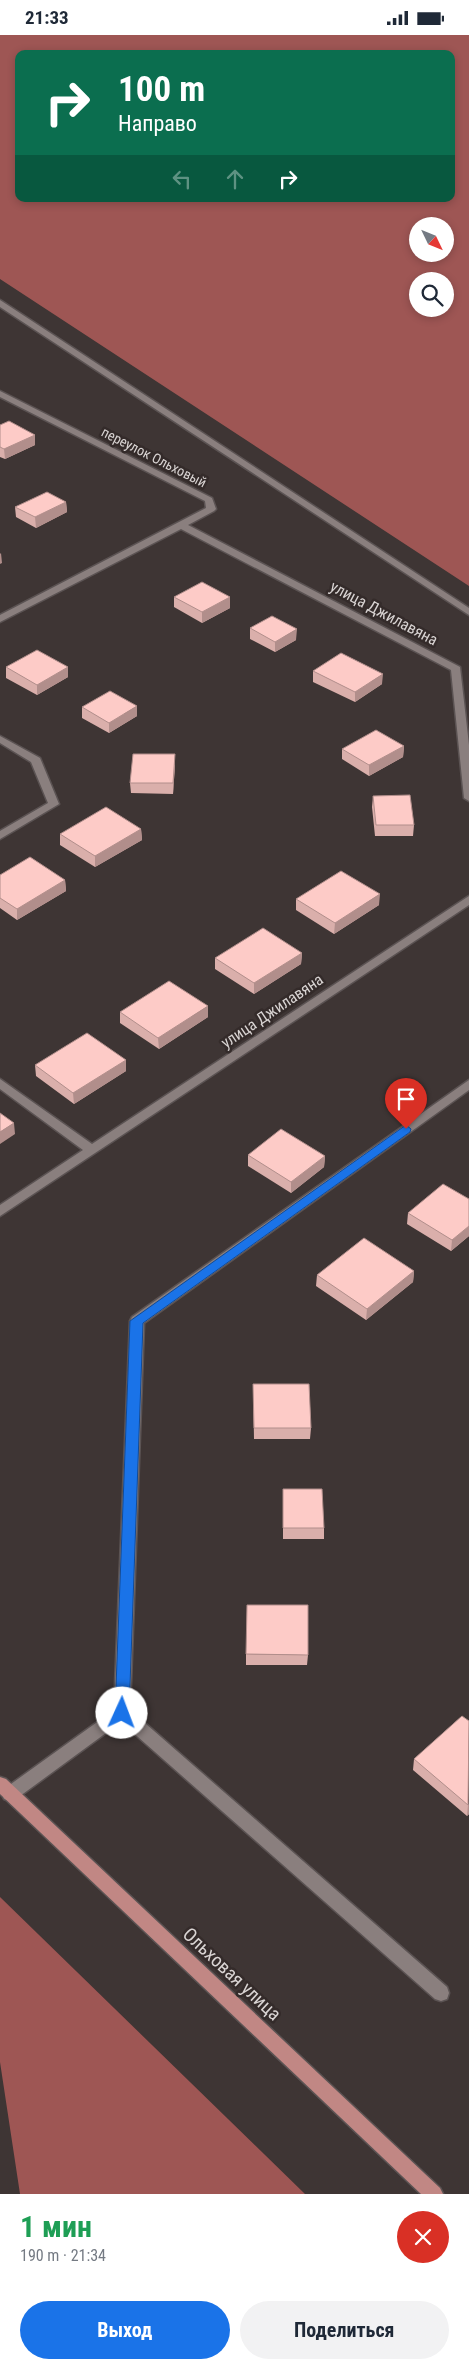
<!DOCTYPE html>
<html lang="ru">
<head>
<meta charset="utf-8">
<style>
	body { margin:0; font-family:"Roboto Condensed",sans-serif; background:#f2f2f3; color:#1f2937; height:100vh; display:flex; flex-direction:column; font-size:19px; white-space:nowrap }
	* { box-sizing:border-box; margin:0 }
	p { font-size:16px; color:#747a83 }
	.icon { flex:none; width:28px; height:28px; fill:none; stroke:currentColor; stroke-width:2; stroke-linecap:round; stroke-linejoin:round }
	.map { position:relative; height:2159px; overflow:hidden }
	.panel { display:flex; flex-direction:column; background:#fff; flex:1 }
	.panel>* { flex:none }
	.top-card { position:absolute; left:15px; top:15px; width:440px; height:152px; border-radius:10px; box-shadow:0 2px 8px #0003; background:#0b6e4f; color:#fff; overflow:hidden }
	.needle { width:32px; rotate:133deg }
	.tools { position:absolute; left:409px; top:182px; display:grid; gap:10px }
	.tools a { display:grid; place-items:center; width:45px; height:45px; border-radius:50%; background:#fff; box-shadow:0 2px 8px #0003; font-size:25px }
	.pin { position:absolute; display:grid; place-items:center; width:42px; height:42px; color:#fff; margin:-51px -21px; border-radius:50% 50% 50% 0; rotate:-45deg; box-shadow:0 0 5px #0007 }
	.pin .icon { rotate:45deg }
	.me { position:absolute; width:55px; margin:-28px; rotate:2deg; stroke-linejoin:round; filter:drop-shadow(0 0 4px #0008) }
	.turn { display:flex; align-items:center; gap:18px; height:105px; padding:0 20px; font-size:22px }
	.turn .icon { width:65px; height:65px; stroke-width:2.5 }
	.turn b { display:block; font-size:35px; line-height:42px }
	.lanes { display:flex; align-items:center; height:48px; padding:0 20px; background:#0003; justify-content:center; gap:25px; direction:ltr }
	.lanes .off { opacity:.35 }
	.round { display:grid; place-items:center; flex:none; width:52px; height:52px; border-radius:26px; background:#f2f2f3 }
	.overview { display:flex; align-items:center; justify-content:space-between; height:85px; padding:0 20px }
	h1 { font-size:30px; font-weight:700; line-height:38px; color:#1e9e55 }
	.cta { display:flex; gap:10px; margin-top:auto; padding:10px 20px }
	.cta a { flex:1; height:58px; border-radius:30px; background:#1a73e8; color:#fff; font-size:20px; font-weight:700; line-height:58px; text-align:center }
	.cta a+a { background:#f2f2f3; color:#1f2937 }
	.status { display:flex; justify-content:space-between; align-items:center; height:35px; padding:0 25px; background:#fff; direction:ltr }
	.status svg { height:14px; fill:currentColor }
	.map>svg:first-child { display:block }
</style>
</head>
<body>
<div class="status"><b>21:33</b><svg viewBox="0 0 49 12"><path d="M0 12V9h3v3zM5 12V6h3v6zM10 12V3h3v9zM15 12V0h3v12zM26 1h20v11H26zM47 4h2v5h-2z"/></svg></div>
<div class="map">
<svg width="469" height="2159" viewBox="0 0 469 2159">
	<rect width="100%" height="100%" fill="#3e3534"/>
	<path fill="#9e5654" fill-rule="evenodd" d="M 0,0 L 469,0 L 469,551 L 0,244 ZM 19,19 L 451,19 L 451,164 L 19,164 ZM 418,191 L 445,191 L 445,219 L 418,219 ZM 418,246 L 445,246 L 445,274 L 418,274 Z
		M 0,1862 L 305,2159 L 20,2159 L 0,2027 Z"/>
	<g fill="none" stroke-linecap="round" stroke-linejoin="round">
		<g stroke="#5b5353" stroke-width="3">
			<path id="minor" d="M 0,265 L 469,573 L 469,580 L 0,272 Z
				M 0,356 L 212,463 L 216,474 L 214,476 L 188,490 L 460,632 L 469,710 L 469,766 L 464,763 L 451,635 L 181,494 L 0,587 L 0,580 L 206,473 L 205,466 L 0,362 Z
				M 0,701 L 40,723 L 59,769 L 0,804 L 0,796 L 48,768 L 31,727 L 0,708 Z
				M 469,861 L 469,870 L 0,1181 L 0,1170 L 83,1115 L 0,1054 L 0,1044 L 92,1109 Z
				M 469,1045 L 469,1055 L 144,1288 L 130,1675 L 447,1952 L 449,1958 L 447,1964 L 441,1966 L 435,1964 L 121,1687 L 16,1764 L 10,1766 L 4,1764 L 2,1759 L 4,1754 L 114,1675 L 130,1286 L 132,1282 Z"/>
		</g>
		<g stroke="#5b5353" stroke-width="3">
			<path id="major" d="M 0,1742 L 6,1744 L 440,2153 L 443,2159 L 421,2159 L 0,1759 Z"/>
		</g>
		<use href="#minor" fill="#8a7f7e" fill-rule="evenodd"/>
		<use href="#major" fill="#c18784" fill-rule="evenodd"/>
	</g>
	<path fill="#daafab" d="M 0,390 L 35,400 L 35,410 L 5,424 L 0,422 Z
		M 66,467 L 67,477 L 36,493 L 16,482 L 15,472 Z
		M 174,562 L 230,562 L 230,573 L 202,588 L 174,572 Z
		M 250,593 L 296,605 L 275,617 L 250,604 Z
		M 6,632 L 68,632 L 68,642 L 37,660 L 6,643 Z
		M 313,636 L 382,649 L 355,667 L 313,647 Z
		M 82,672 L 137,681 L 109,698 L 82,683 Z
		M 404,711 L 403,722 L 369,741 L 342,724 L 342,714 Z
		M 175,730 L 173,759 L 131,758 L 130,748 Z
		M 373,761 L 414,790 L 413,801 L 375,801 L 372,772 Z
		M 141,794 L 142,805 L 95,832 L 60,810 L 60,799 Z
		M 0,840 L 65,845 L 66,856 L 17,885 L 0,873 Z
		M 296,864 L 379,870 L 334,899 L 296,875 Z
		M 302,918 L 301,929 L 254,959 L 215,934 L 215,923 Z
		M 120,977 L 208,982 L 159,1014 L 120,988 Z
		M 126,1025 L 126,1036 L 74,1069 L 36,1041 L 35,1030 Z
		M 248,1120 L 325,1121 L 324,1132 L 291,1158 L 248,1131 Z
		M 469,1164 L 469,1201 L 451,1216 L 407,1189 L 408,1178 Z
		M 414,1236 L 413,1247 L 366,1285 L 316,1251 L 317,1240 Z
		M 253,1349 L 311,1393 L 310,1404 L 254,1404 Z
		M 283,1454 L 324,1493 L 324,1504 L 283,1504 Z
		M 246,1619 L 308,1620 L 307,1630 L 246,1630 Z
		M 462,1681 L 469,1779 L 467,1781 L 413,1735 L 414,1724 Z"/>
	<path fill="#b18e8b" d="M 35,400 L 35,410 L 5,424 L 4,414 Z
		M 66,467 L 67,477 L 36,493 L 35,482 Z
		M 1,518 L 2,528 L 0,529 L 0,519 Z
		M 230,562 L 230,573 L 202,588 L 202,577 Z
		M 297,594 L 296,605 L 275,617 L 275,607 Z
		M 68,632 L 68,642 L 37,660 L 37,650 Z
		M 383,639 L 382,649 L 355,667 L 355,657 Z
		M 137,671 L 137,681 L 109,698 L 109,688 Z
		M 404,711 L 403,722 L 369,741 L 369,730 Z
		M 175,719 L 175,730 L 173,759 L 173,748 Z
		M 141,794 L 142,805 L 95,832 L 95,821 Z
		M 65,845 L 66,856 L 17,885 L 17,874 Z
		M 380,859 L 379,870 L 334,899 L 335,888 Z
		M 302,918 L 301,929 L 254,959 L 254,948 Z
		M 208,971 L 208,982 L 159,1014 L 158,1003 Z
		M 126,1025 L 126,1036 L 74,1069 L 73,1058 Z
		M 14,1088 L 15,1099 L 0,1109 L 0,1097 Z
		M 325,1121 L 324,1132 L 291,1158 L 291,1147 Z
		M 469,1191 L 469,1201 L 451,1216 L 452,1205 Z
		M 414,1236 L 413,1247 L 366,1285 L 367,1274 Z
		M 469,1769 L 469,1779 L 467,1781 L 468,1770 Z"/>
	<path fill="#fdcbc7" stroke="#b18e8b" d="M 9,386 L 35,400 L 4,414 L 0,412 L 0,390 Z
		M 47,457 L 66,467 L 35,482 L 15,472 Z
		M 202,547 L 230,562 L 202,577 L 174,562 Z
		M 272,581 L 297,594 L 275,607 L 250,593 Z
		M 37,615 L 68,632 L 37,650 L 6,632 Z
		M 341,618 L 383,639 L 355,657 L 313,636 Z
		M 110,656 L 137,671 L 109,688 L 82,672 Z
		M 376,695 L 404,711 L 369,730 L 342,714 Z
		M 133,719 L 175,719 L 173,748 L 130,748 Z
		M 410,760 L 414,790 L 376,790 L 373,761 Z
		M 106,772 L 141,794 L 95,821 L 60,799 Z
		M 30,822 L 65,845 L 17,874 L 0,863 L 0,840 Z
		M 341,836 L 380,859 L 335,888 L 296,864 Z
		M 263,893 L 302,918 L 254,948 L 215,923 Z
		M 169,946 L 208,971 L 158,1003 L 120,977 Z
		M 87,998 L 126,1025 L 73,1058 L 35,1030 Z
		M 0,1078 L 14,1088 L 0,1097 Z
		M 281,1094 L 325,1121 L 291,1147 L 248,1120 Z
		M 443,1149 L 469,1164 L 469,1191 L 452,1205 L 408,1178 Z
		M 364,1203 L 414,1236 L 367,1274 L 317,1240 Z
		M 253,1349 L 309,1349 L 311,1393 L 254,1393 Z
		M 283,1454 L 322,1454 L 324,1493 L 283,1493 Z
		M 247,1570 L 308,1570 L 308,1620 L 246,1619 Z
		M 462,1681 L 469,1686 L 468,1770 L 414,1724 Z"/>
	<path fill="#1a73e8" stroke="#114b97" d="M 406,1090 L 411,1094 L 410,1097 L 143,1288 L 129,1678 L 127,1683 L 122,1685 L 117,1683 L 115,1678 L 130,1286 Z"/>
	<g text-anchor="middle" dominant-baseline="central" stroke-width="5" stroke-linejoin="round" paint-order="stroke">
		<g font-size="14" fill="#d9d4d3" stroke="#342b2a">
			<text transform="translate(154 422) rotate(27)">переулок Ольховый</text>
		</g>
		<g font-size="16" fill="#d9d4d3" stroke="#342b2a">
			<text transform="translate(384 578) rotate(28)">улица Джилавяна</text>
			<text transform="translate(272 976) rotate(-34)">улица Джилавяна</text>
		</g>
		<g font-size="19" fill="#d9d4d3" stroke="#342b2a">
			<text transform="translate(232 1939) rotate(43)">Ольховая улица</text>
		</g>
	</g>
</svg>
<div class="tools">
<a><svg class="needle" viewBox="-14 -14 28 28"><path d="M0-13l5 13h-10z" fill="#e53935"/><path d="M0 13l5-13h-10z" fill="#747a83"/></svg></a>
<a><svg class="icon" aria-label="search" viewBox="0 0 24 24"><circle cx="10" cy="10" r="6"/><path d="M15 15l6 6"/></svg></a>
</div>
<div class="pin" style="left:406px;top:1094px;background:#d93025"><svg class="icon" aria-label="arrive" viewBox="0 0 24 24"><path d="M6 21V4h12l-3 4 3 4H6"/></svg></div>
<svg class="me" style="left:122px;top:1678px" viewBox="-20 -20 40 40"><circle r="19" fill="#fff"/><path d="M0-13L10 11 0 6-10 11z" fill="#1a73e8"/></svg>
<div class="top-card">
<div class="turn"><svg class="icon" aria-label="right" viewBox="0 0 24 24"><path d="M7 20v-9h11M14 6l5 5-5 5"/></svg><div><b>100 m</b>Направо</div></div>
<div class="lanes"><svg class="icon off" aria-label="left" viewBox="0 0 24 24"><path d="M17 20v-9H6M10 6l-5 5 5 5"/></svg><svg class="icon off" aria-label="ahead" viewBox="0 0 24 24"><path d="M12 20V5M6 11l6-6 6 6"/></svg><svg class="icon" aria-label="right" viewBox="0 0 24 24"><path d="M7 20v-9h11M14 6l5 5-5 5"/></svg></div>
</div>
</div>
<section class="panel">
<div class="overview"><div><h1>1 мин</h1><p>190 m · 21:34</p></div><a class="round" style="background:#d93025;color:#fff"><svg class="icon" aria-label="close" viewBox="0 0 24 24"><path d="M6 6l12 12M18 6L6 18"/></svg></a></div>
<div class="cta"><a>Выход</a><a>Поделиться</a></div>
</section>
</body>
</html>
